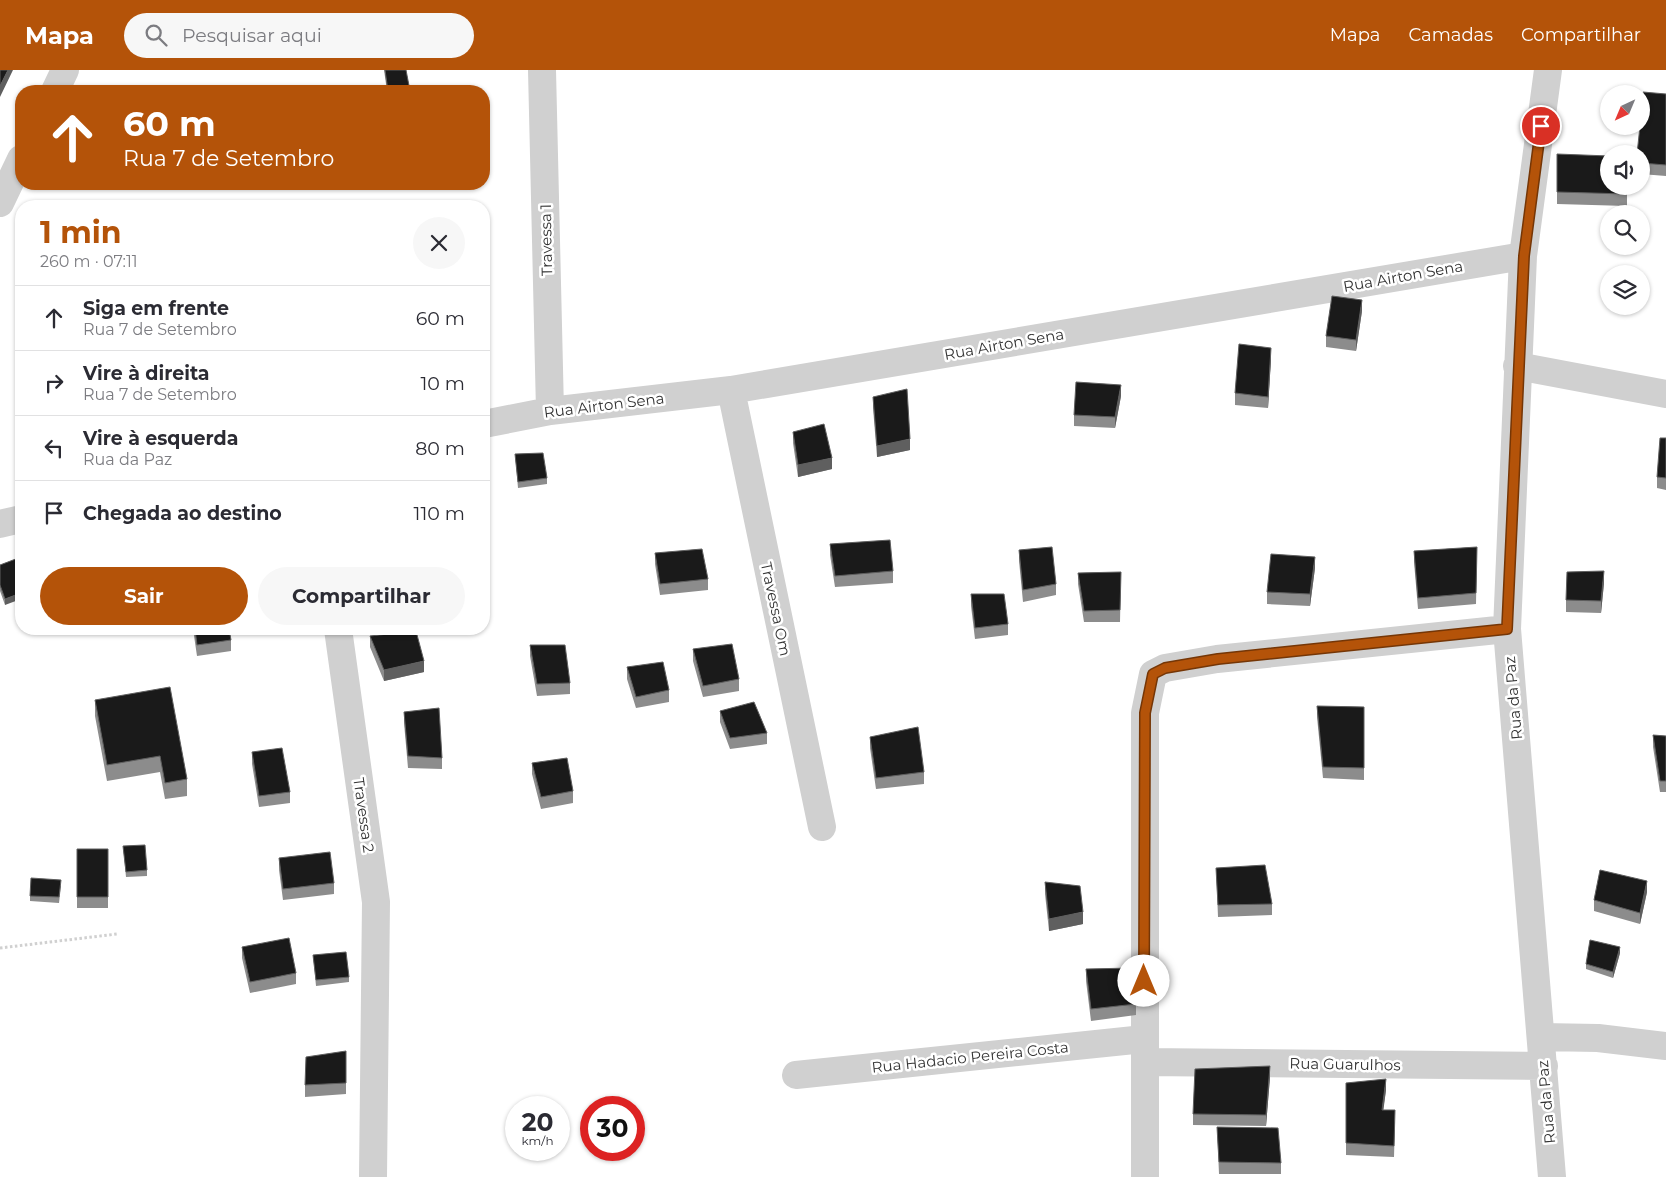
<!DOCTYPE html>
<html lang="pt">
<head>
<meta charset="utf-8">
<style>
	body { margin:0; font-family:Montserrat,sans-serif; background:#f7f7f7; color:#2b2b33; height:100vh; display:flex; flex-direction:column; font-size:19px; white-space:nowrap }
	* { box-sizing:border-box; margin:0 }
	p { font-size:16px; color:#7c7c81 }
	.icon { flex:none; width:28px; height:28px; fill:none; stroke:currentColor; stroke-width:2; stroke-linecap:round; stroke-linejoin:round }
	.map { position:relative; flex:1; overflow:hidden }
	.drawer { position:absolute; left:15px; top:130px; width:475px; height:435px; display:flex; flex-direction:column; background:#fff; border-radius:20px; box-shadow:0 1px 4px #0004 }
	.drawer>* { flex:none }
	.top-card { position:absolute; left:15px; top:15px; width:475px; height:105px; border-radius:20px; box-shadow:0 1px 4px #0004; background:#b45309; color:#fff; overflow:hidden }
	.needle { width:32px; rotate:224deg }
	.fabs { position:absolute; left:1600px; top:15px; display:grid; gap:10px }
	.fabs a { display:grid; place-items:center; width:50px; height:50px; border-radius:50%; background:#fff; box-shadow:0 1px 4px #0004; font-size:25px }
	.speed { position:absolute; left:505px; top:1026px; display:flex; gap:10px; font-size:25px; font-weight:700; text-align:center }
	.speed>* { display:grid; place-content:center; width:65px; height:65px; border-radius:50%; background:#fff; box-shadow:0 1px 4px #0004; line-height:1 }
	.speed small { font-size:12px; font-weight:400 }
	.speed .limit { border:8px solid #d22; background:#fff; color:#111 }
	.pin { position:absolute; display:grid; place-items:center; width:42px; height:42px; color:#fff; margin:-21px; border:2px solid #fff; border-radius:50%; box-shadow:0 1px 5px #0007 }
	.me { position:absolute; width:55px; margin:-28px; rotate:0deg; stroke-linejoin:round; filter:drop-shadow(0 0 4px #0008) }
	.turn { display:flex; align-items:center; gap:18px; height:105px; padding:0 25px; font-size:22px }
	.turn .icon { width:65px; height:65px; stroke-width:2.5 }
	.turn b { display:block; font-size:35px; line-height:42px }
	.round { display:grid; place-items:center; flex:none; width:52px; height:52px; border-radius:26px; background:#f7f7f7 }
	.head { display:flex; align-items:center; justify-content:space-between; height:85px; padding:0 25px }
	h1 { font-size:30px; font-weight:700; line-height:38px; color:#b45309 }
	.button { display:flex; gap:10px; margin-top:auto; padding:10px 25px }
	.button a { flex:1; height:58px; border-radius:30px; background:#b45309; color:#fff; font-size:20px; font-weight:700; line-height:58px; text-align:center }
	.button a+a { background:#f7f7f7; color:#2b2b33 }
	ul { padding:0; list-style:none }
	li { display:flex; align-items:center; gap:15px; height:65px; padding:0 25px; border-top:1px solid #e1e1e2 }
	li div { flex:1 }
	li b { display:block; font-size:19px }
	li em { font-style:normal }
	header { display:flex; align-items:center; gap:30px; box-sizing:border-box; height:70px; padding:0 25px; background:#b45309; color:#fff }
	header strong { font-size:24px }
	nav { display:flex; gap:28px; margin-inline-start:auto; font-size:18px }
	.search { width:350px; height:45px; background:#f7f7f7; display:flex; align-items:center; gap:12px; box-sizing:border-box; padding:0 18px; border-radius:28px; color:#7c7c81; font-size:19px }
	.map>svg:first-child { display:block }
</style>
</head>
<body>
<header>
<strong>Mapa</strong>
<div class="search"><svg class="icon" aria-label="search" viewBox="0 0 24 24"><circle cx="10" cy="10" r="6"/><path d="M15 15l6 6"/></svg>Pesquisar aqui</div>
<nav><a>Mapa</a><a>Camadas</a><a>Compartilhar</a></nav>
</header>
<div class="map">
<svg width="1666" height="1107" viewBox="0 0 1666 1107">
	<rect width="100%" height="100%" fill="#fff"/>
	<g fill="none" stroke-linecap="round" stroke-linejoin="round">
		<path stroke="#d0d0d0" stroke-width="3" stroke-dasharray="2.5 2.5" stroke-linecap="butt" d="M 0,878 L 117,864"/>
		<path stroke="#d0d0d0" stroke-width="28" d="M 542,0 L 550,341
			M 1548,0 L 1523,186 L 1507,559 L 1552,1107
			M 55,21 L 65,0
			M 0,133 L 21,89
			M 1517,296 L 1666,324
			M 731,320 L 822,757
			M 484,354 L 550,341 L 731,320 L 1523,186
			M 0,454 L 21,449
			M 338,559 L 376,832 L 373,1107
			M 1541,967 L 1598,968 L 1666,976
			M 1146,992 L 1544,996
			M 796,1005 L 1144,969
			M 1145,1107 L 1145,643 L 1153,604 L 1165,598 L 1217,589 L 1507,559"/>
	</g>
	<path fill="#8c8c8c" d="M 384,0 L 406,0 L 410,21 L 387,21 Z
		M 1666,24 L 1666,106 L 1641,104 L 1641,84 Z
		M 1557,84 L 1609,116 L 1627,116 L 1627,136 L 1557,134 Z
		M 1362,241 L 1356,281 L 1326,277 L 1326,266 Z
		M 1271,289 L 1268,338 L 1235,335 L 1235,323 Z
		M 1121,326 L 1115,358 L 1074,356 L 1074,345 Z
		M 873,327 L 910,380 L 877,387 L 873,338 Z
		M 793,362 L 832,399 L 798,407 L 793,373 Z
		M 1666,368 L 1666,420 L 1657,418 L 1657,407 Z
		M 515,384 L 547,408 L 547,414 L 518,418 Z
		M 830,474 L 893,501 L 893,513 L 835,517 L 830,485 Z
		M 1477,477 L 1476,534 L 1418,539 L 1414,492 L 1414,481 Z
		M 1019,480 L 1056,514 L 1056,525 L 1023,532 L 1019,491 Z
		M 655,483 L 708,509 L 708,520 L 660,525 L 655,494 Z
		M 21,487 L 5,535 L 0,521 L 0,495 Z
		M 1315,498 L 1310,536 L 1267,534 L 1267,522 Z
		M 1121,502 L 1120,552 L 1084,552 L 1078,514 L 1078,503 Z
		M 1604,513 L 1601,543 L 1566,542 L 1566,530 Z
		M 971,524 L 1008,554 L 1008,565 L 975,569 L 971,536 Z
		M 193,559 L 229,559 L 231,570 L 231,581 L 197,586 Z
		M 370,566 L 424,602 L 384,611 L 370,577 Z
		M 530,575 L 570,613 L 570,624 L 537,626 L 530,586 Z
		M 693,579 L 739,609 L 739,621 L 703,627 L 693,591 Z
		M 627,597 L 669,620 L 669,632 L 636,638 L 627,609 Z
		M 95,630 L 187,709 L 187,726 L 165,729 L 160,702 L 107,711 L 95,646 Z
		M 1317,636 L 1364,637 L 1364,710 L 1323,708 L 1317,647 Z
		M 720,641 L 767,663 L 767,674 L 730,679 L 720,652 Z
		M 404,642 L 442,688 L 442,699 L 408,698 L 404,653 Z
		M 1653,665 L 1666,666 L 1666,722 L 1660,722 L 1653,677 Z
		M 870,667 L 924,702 L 924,714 L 876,719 L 870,678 Z
		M 252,682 L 290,722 L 290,733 L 259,737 L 252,694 Z
		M 532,693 L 573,721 L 573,733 L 541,739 L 532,704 Z
		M 123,776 L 147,800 L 147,806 L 126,807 Z
		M 77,779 L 108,779 L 108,838 L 77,838 Z
		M 279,788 L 334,813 L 334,824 L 283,830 L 279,800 Z
		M 1216,798 L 1272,834 L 1272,845 L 1218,847 Z
		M 1045,812 L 1083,854 L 1049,861 L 1045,824 Z
		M 61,816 L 59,833 L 30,831 L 30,826 Z
		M 1647,822 L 1640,854 L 1594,841 L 1594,830 Z
		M 242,877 L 296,903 L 296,914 L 250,923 L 242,888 Z
		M 1620,883 L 1613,908 L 1586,899 L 1586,894 Z
		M 313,885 L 349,907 L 349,912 L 316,916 Z
		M 1086,899 L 1136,934 L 1136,945 L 1091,951 L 1086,911 Z
		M 346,981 L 346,1024 L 305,1027 L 305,1015 Z
		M 1270,1007 L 1266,1056 L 1193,1055 L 1193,1044 Z
		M 1346,1013 L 1386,1020 L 1383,1040 L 1395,1052 L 1394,1087 L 1346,1085 Z
		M 1217,1057 L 1281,1093 L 1281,1104 L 1219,1104 Z"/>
	<path fill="#5f5f5f" d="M 8,0 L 13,0 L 0,27 L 0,16 Z
		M 1362,230 L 1362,241 L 1356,281 L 1356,270 Z
		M 1271,278 L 1271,289 L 1268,338 L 1268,327 Z
		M 1121,315 L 1121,326 L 1115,358 L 1115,347 Z
		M 910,369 L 910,380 L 877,387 L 877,376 Z
		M 832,388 L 832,399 L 798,407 L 798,395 Z
		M 1315,487 L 1315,498 L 1310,536 L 1310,524 Z
		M 1604,501 L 1604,513 L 1601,543 L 1601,531 Z
		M 21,523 L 21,529 L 5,535 L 5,529 Z
		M 424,591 L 424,602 L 384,611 L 384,600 Z
		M 1647,811 L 1647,822 L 1640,854 L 1640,843 Z
		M 1083,842 L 1083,854 L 1049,861 L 1049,849 Z
		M 1620,877 L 1620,883 L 1613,908 L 1613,902 Z
		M 1270,996 L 1270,1007 L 1266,1056 L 1266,1045 Z
		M 1386,1009 L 1386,1020 L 1382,1051 L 1382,1040 Z"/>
	<path fill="#1a1a1a" stroke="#5f5f5f" d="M 0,0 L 8,0 L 0,16 Z
		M 385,0 L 406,0 L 410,21 L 388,21 Z
		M 1643,22 L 1666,24 L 1666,95 L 1641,93 L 1641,84 L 1637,84 L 1640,56 L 1641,56 L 1641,37 Z
		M 1557,84 L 1609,86 L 1609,116 L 1627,116 L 1627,124 L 1557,122 Z
		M 1332,226 L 1362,230 L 1356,270 L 1326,266 Z
		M 1239,274 L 1271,278 L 1268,327 L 1235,323 Z
		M 1076,312 L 1121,315 L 1115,347 L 1074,345 Z
		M 907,319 L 910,369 L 877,376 L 873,327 Z
		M 824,354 L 832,388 L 798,395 L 793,362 Z
		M 1660,368 L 1666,368 L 1666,408 L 1657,407 Z
		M 543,383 L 547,408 L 518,412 L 515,384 Z
		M 890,470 L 893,501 L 835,506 L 830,474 Z
		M 1052,477 L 1056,514 L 1023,520 L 1019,480 Z
		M 1477,477 L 1476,523 L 1418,528 L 1414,481 Z
		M 702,479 L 708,509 L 660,514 L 655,483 Z
		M 1271,484 L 1315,487 L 1310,524 L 1267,522 Z
		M 21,487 L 21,523 L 5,529 L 0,515 L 0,495 Z
		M 1604,501 L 1601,531 L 1566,530 L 1567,502 Z
		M 1121,502 L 1120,540 L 1084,541 L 1078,503 Z
		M 971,524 L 1004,524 L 1008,554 L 975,558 Z
		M 195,559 L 229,559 L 231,570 L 197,575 Z
		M 416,561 L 424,591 L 384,600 L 370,566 Z
		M 732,574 L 739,609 L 703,616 L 693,579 Z
		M 530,575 L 565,575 L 570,613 L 537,614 Z
		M 663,592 L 669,620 L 636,627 L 627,597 Z
		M 170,617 L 187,709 L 165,713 L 160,686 L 107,695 L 95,630 Z
		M 754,632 L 767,663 L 730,668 L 720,641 Z
		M 1317,636 L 1364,637 L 1364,698 L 1323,697 Z
		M 439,638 L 442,688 L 408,686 L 404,642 Z
		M 918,657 L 924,702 L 876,708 L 870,667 Z
		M 1653,665 L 1666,666 L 1666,711 L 1660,711 Z
		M 282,678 L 290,722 L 259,726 L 252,682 Z
		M 567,688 L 573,721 L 541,727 L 532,693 Z
		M 145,775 L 147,800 L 126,802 L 123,776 Z
		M 77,779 L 108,779 L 108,827 L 77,827 Z
		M 330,782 L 334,813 L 283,819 L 279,788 Z
		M 1265,795 L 1272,834 L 1218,835 L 1216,798 Z
		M 1600,800 L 1647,811 L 1640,843 L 1594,830 Z
		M 31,808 L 61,810 L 59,827 L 30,826 Z
		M 1045,812 L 1080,816 L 1083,842 L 1049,849 Z
		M 289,868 L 296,903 L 250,912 L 242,877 Z
		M 1590,870 L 1620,877 L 1613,902 L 1586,894 Z
		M 346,882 L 349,907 L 316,910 L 313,885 Z
		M 1133,898 L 1136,934 L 1091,939 L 1086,899 Z
		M 346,981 L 346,1013 L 305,1015 L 306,987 Z
		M 1270,996 L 1266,1045 L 1193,1044 L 1195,999 Z
		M 1386,1009 L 1382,1040 L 1395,1040 L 1394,1076 L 1346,1073 L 1346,1013 Z
		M 1217,1057 L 1278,1058 L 1281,1093 L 1219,1092 Z"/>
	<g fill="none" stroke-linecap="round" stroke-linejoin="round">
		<g stroke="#753606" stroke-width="12">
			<path id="route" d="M 1144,911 L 1145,643 L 1153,604 L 1165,598 L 1218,589 L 1507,559 L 1524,186 L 1541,56"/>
		</g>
		<use href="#route" stroke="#b45309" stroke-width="9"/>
	</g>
	<g text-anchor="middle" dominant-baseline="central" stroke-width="5" stroke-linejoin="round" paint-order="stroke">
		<g font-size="15" fill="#333" stroke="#fff">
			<text transform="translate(546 170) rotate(-91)">Travessa 1</text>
			<text transform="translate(1403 206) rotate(-10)">Rua Airton Sena</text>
			<text transform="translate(1004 274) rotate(-10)">Rua Airton Sena</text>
			<text transform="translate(604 335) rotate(-7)">Rua Airton Sena</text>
			<text transform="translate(776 539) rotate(78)">Travessa Om</text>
			<text transform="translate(1513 628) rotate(-95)">Rua da Paz</text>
			<text transform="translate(364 745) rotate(82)">Travessa 2</text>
			<text transform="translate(970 987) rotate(-6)">Rua Hadacio Pereira Costa</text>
			<text transform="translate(1345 994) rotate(1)">Rua Guarulhos</text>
			<text transform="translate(1546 1032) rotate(-95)">Rua da Paz</text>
		</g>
	</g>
</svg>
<div class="fabs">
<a><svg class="needle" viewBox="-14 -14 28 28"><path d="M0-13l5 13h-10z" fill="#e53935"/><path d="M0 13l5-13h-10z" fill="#7c7c81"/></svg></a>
<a><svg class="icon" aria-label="sound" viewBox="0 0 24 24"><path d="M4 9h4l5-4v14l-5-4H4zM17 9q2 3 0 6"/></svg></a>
<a><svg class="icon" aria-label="search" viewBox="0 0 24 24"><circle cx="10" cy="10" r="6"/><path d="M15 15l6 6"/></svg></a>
<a><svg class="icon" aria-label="layers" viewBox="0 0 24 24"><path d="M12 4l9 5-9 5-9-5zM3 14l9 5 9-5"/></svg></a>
</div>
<div class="speed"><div>20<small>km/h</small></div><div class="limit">30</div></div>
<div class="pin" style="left:1541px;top:56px;background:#d93025"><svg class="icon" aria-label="arrive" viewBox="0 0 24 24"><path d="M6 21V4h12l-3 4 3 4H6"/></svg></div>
<svg class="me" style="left:1144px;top:911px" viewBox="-20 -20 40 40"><circle r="19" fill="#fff"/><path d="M0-13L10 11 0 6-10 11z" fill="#b45309"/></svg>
<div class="top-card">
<div class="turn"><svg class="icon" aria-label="ahead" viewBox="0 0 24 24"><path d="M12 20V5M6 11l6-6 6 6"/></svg><div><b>60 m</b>Rua 7 de Setembro</div></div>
</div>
<section class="drawer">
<div class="head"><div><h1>1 min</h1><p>260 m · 07:11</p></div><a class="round"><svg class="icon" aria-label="close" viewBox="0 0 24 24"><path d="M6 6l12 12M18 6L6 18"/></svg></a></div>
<ul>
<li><svg class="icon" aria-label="ahead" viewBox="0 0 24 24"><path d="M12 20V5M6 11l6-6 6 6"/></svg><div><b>Siga em frente</b><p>Rua 7 de Setembro</p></div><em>60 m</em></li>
<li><svg class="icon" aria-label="right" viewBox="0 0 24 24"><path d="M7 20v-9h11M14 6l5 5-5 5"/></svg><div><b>Vire à direita</b><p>Rua 7 de Setembro</p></div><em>10 m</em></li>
<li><svg class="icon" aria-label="left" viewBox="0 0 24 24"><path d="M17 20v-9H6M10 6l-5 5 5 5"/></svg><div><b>Vire à esquerda</b><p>Rua da Paz</p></div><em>80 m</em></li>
<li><svg class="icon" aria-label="arrive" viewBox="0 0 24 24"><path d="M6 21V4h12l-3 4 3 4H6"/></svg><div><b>Chegada ao destino</b></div><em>110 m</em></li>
</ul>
<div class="button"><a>Sair</a><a>Compartilhar</a></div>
</section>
</div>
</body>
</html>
